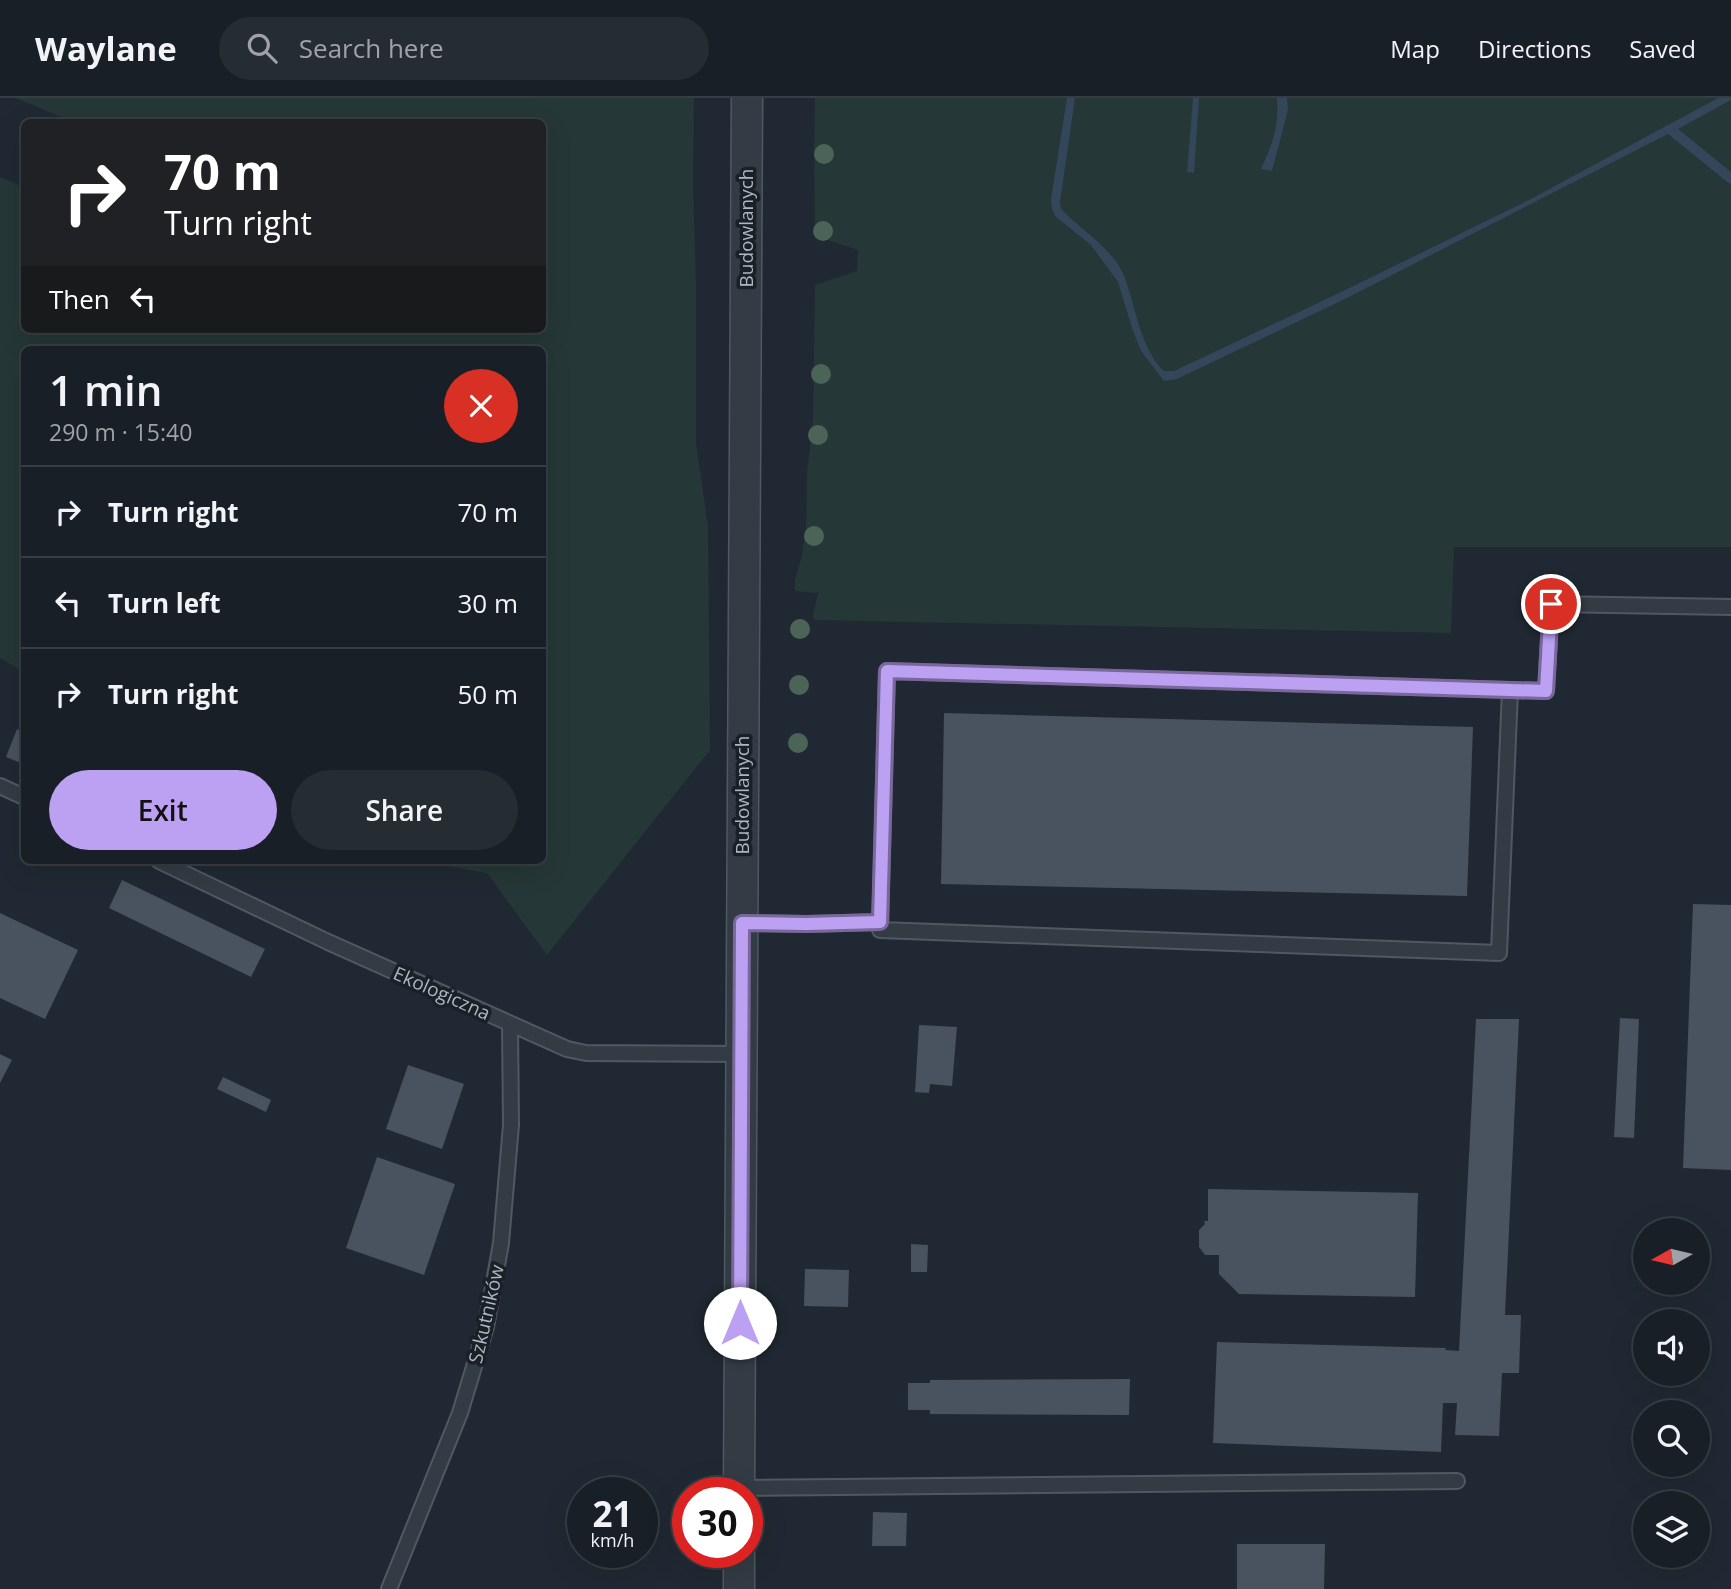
<!DOCTYPE html>
<html lang="en">
<head>
<meta charset="utf-8">
<style>
	body { margin:0; font-family:"Open Sans",sans-serif; background:#252c32; color:#f1f3f6; height:100vh; display:flex; flex-direction:column; font-size:26px; white-space:nowrap }
	* { box-sizing:border-box; margin:0 }
	p { font-size:23px; color:#9fa2a7 }
	.icon { flex:none; width:38px; height:38px; fill:none; stroke:currentColor; stroke-width:2; stroke-linecap:round; stroke-linejoin:round }
	.map { position:relative; flex:1; overflow:hidden }
	.side { position:absolute; left:21px; top:248px; width:525px; height:518px; display:flex; flex-direction:column; background:#181f26; border-radius:10px; box-shadow:0 7px 28px #0002,0 0 0 2px #363d43 }
	.side>* { flex:none }
	.banner { position:absolute; left:21px; top:21px; width:525px; height:214px; border-radius:10px; box-shadow:0 7px 28px #0002,0 0 0 2px #363d43; background:#202124; color:#fff; overflow:hidden }
	.needle { width:46px; rotate:262deg }
	.controls { position:absolute; left:1633px; top:1120px; display:grid; gap:14px }
	.controls a { display:grid; place-items:center; width:77px; height:77px; border-radius:50%; background:#181f26; box-shadow:0 7px 28px #0002,0 0 0 2px #363d43; font-size:35px }
	.speed { position:absolute; left:567px; top:1379px; display:flex; gap:14px; font-size:35px; font-weight:700; text-align:center }
	.speed>* { display:grid; place-content:center; width:91px; height:91px; border-radius:50%; background:#181f26; box-shadow:0 7px 28px #0002,0 0 0 2px #363d43; line-height:1 }
	.speed small { font-size:18px; font-weight:400 }
	.speed .limit { border:10px solid #d22; background:#fff; color:#111 }
	.pin { position:absolute; display:grid; place-items:center; width:60px; height:60px; color:#fff; margin:-30px; border:4px solid #fff; border-radius:50%; box-shadow:0 2px 7px #0007 }
	.me { position:absolute; width:77px; margin:-38px; rotate:0deg; stroke-linejoin:round; filter:drop-shadow(0 0 5px #0008) }
	.turn { display:flex; align-items:center; gap:24px; height:147px; padding:0 28px; font-size:32px }
	.turn .icon { width:91px; height:91px; stroke-width:2.5 }
	.turn b { display:block; font-size:49px; line-height:60px }
	.then { display:flex; align-items:center; height:66px; padding:0 28px; background:#0003; gap:14px; font-size:26px }
	.round { display:grid; place-items:center; flex:none; width:74px; height:74px; border-radius:37px; background:#252c32 }
	.overview { display:flex; align-items:center; justify-content:space-between; height:119px; padding:0 28px }
	h1 { font-size:42px; font-weight:600; line-height:52px }
	.button { display:flex; gap:14px; margin-top:auto; padding:14px 28px }
	.button a { flex:1; height:80px; border-radius:42px; background:#bca0f2; color:#111; font-size:28px; font-weight:600; line-height:80px; text-align:center }
	.button a+a { background:#252c32; color:#f1f3f6 }
	ul { padding:0; list-style:none }
	li { display:flex; align-items:center; gap:21px; height:91px; padding:0 28px; border-top:2px solid #363d43 }
	li div { flex:1 }
	li b { display:block; font-size:26px }
	li em { font-style:normal }
	header { display:flex; align-items:center; gap:42px; box-sizing:border-box; height:98px; padding:0 35px; background:#181f26; border-bottom:2px solid #363d43 }
	header strong { font-size:33px }
	nav { display:flex; gap:38px; margin-inline-start:auto; font-size:24px }
	.search { width:490px; height:63px; background:#252c32; display:flex; align-items:center; gap:18px; box-sizing:border-box; padding:0 24px; border-radius:38px; color:#9fa2a7; font-size:26px }
	.map>svg:first-child { display:block }
</style>
</head>
<body>
<header>
<strong>Waylane</strong>
<div class="search"><svg class="icon" aria-label="search" viewBox="0 0 24 24"><circle cx="10" cy="10" r="6"/><path d="M15 15l6 6"/></svg>Search here</div>
<nav><a>Map</a><a>Directions</a><a>Saved</a></nav>
</header>
<div class="map">
<svg width="1731" height="1491" viewBox="0 0 1731 1491">
	<rect width="100%" height="100%" fill="#202933"/>
	<path fill="#253736" d="M 16,0 L 694,0 L 693,87 L 696,184 L 696,346 L 708,428 L 710,652 L 547,857 L 487,775 L 418,763 L 542,763 L 542,252 L 24,252 L 24,574 L 0,560 L 0,79 L 24,89 L 24,231 L 542,231 L 542,24 L 73,24 Z
		M 815,0 L 1731,0 L 1731,449 L 1454,449 L 1451,535 L 814,522 L 813,517 L 818,495 L 795,493 L 795,482 L 802,457 L 806,429 L 807,376 L 813,320 L 815,187 L 857,173 L 858,152 L 815,138 L 814,50 Z"/>
	<path fill="#34465a" d="M 1067,0 L 1075,0 L 1060,104 L 1061,111 C 1081,132 1108,147 1122,173 C 1126,181 1128,190 1131,199 C 1138,224 1145,255 1164,273 L 1174,273 L 1337,196 L 1527,103 L 1718,0 L 1731,0 L 1731,2 L 1678,31 L 1731,74 L 1731,87 L 1668,36 L 1349,199 L 1177,281 L 1164,283 L 1141,253 L 1133,233 L 1118,184 L 1091,147 L 1056,119 L 1052,111 L 1051,101 Z
		M 1193,0 L 1199,0 L 1194,75 L 1187,74 Z
		M 1277,0 L 1287,0 L 1288,12 L 1272,73 L 1261,71 C 1273,45 1279,29 1277,0 Z"/>
	<path fill="#48535f" d="M 944,615 L 1473,629 L 1467,798 L 941,786 Z
		M 17,631 L 24,634 L 24,656 L 21,665 L 6,659 Z
		M 122,782 L 265,851 L 251,879 L 109,810 Z
		M 1693,806 L 1731,807 L 1731,1072 L 1683,1070 Z
		M 0,815 L 78,852 L 45,921 L 0,900 Z
		M 1620,920 L 1639,921 L 1634,1040 L 1614,1039 Z
		M 1476,921 L 1519,921 L 1505,1217 L 1521,1217 L 1519,1275 L 1502,1275 L 1499,1338 L 1455,1337 L 1457,1305 L 1443,1305 L 1441,1354 L 1213,1345 L 1217,1244 L 1446,1250 L 1445,1252 L 1459,1253 Z
		M 919,927 L 957,929 L 952,988 L 930,986 L 929,995 L 915,994 Z
		M 0,956 L 12,962 L 0,985 Z
		M 408,967 L 464,986 L 442,1051 L 386,1031 Z
		M 223,979 L 271,1002 L 266,1014 L 217,991 Z
		M 377,1059 L 455,1086 L 424,1177 L 346,1150 Z
		M 1208,1091 L 1418,1095 L 1415,1199 L 1239,1196 L 1219,1176 L 1219,1157 L 1205,1157 L 1199,1149 L 1199,1132 L 1205,1126 L 1204,1123 L 1208,1123 Z
		M 911,1146 L 928,1147 L 927,1174 L 911,1174 Z
		M 805,1171 L 849,1172 L 848,1209 L 804,1208 Z
		M 1130,1281 L 1129,1317 L 930,1316 L 930,1312 L 908,1312 L 908,1285 L 930,1285 L 930,1282 Z
		M 873,1414 L 907,1415 L 906,1448 L 872,1448 Z
		M 1237,1446 L 1325,1446 L 1324,1491 L 1237,1491 Z"/>
	<g fill="none" stroke-linecap="round" stroke-linejoin="round">
		<g stroke="#505962" stroke-width="18">
			<path id="service" d="M 1510,592 L 1499,855 L 880,832 L 887,573 L 1546,593 L 1551,506 L 1731,509
				M 0,688 L 24,699
				M 159,763 L 328,844 L 567,951 L 586,955 L 741,956
				M 742,825 L 807,826 L 880,824
				M 739,1390 L 1457,1383
				M 389,1491 L 460,1315 L 486,1229 L 501,1145 L 511,1027 L 510,926"/>
		</g>
		<g stroke="#505962" stroke-width="33">
			<path id="minor" d="M 739,1395 L 747,0
				M 739,1491 L 739,1454"/>
		</g>
		<use href="#service" stroke="#333b44" stroke-width="14"/>
		<use href="#minor" stroke="#333b44" stroke-width="30"/>
	</g>
	<g fill="#4b6457">
		<circle cx="824" cy="56" r="10"/>
		<circle cx="823" cy="133" r="10"/>
		<circle cx="821" cy="276" r="10"/>
		<circle cx="818" cy="337" r="10"/>
		<circle cx="814" cy="438" r="10"/>
		<circle cx="800" cy="531" r="10"/>
		<circle cx="799" cy="587" r="10"/>
		<circle cx="798" cy="645" r="10"/>
	</g>
	<g fill="none" stroke-linecap="round" stroke-linejoin="round">
		<g stroke="#7a689d" stroke-width="18">
			<path id="route" d="M 740,1225 L 742,825 L 807,826 L 880,824 L 887,573 L 1546,593 L 1551,506"/>
		</g>
		<use href="#route" stroke="#bca0f2" stroke-width="12"/>
	</g>
	<g text-anchor="middle" dominant-baseline="central" stroke-width="7" stroke-linejoin="round" paint-order="stroke">
		<g font-size="19" fill="#adb6c1" stroke="#192028">
			<text transform="translate(746 130) rotate(-90)">Budowlanych</text>
			<text transform="translate(742 697) rotate(-90)">Budowlanych</text>
			<text transform="translate(442 895) rotate(24)">Ekologiczna</text>
			<text transform="translate(486 1216) rotate(-77)">Szkutników</text>
		</g>
	</g>
</svg>
<div class="controls">
<a><svg class="needle" viewBox="-14 -14 28 28"><path d="M0-13l5 13h-10z" fill="#e53935"/><path d="M0 13l5-13h-10z" fill="#9fa2a7"/></svg></a>
<a><svg class="icon" aria-label="sound" viewBox="0 0 24 24"><path d="M4 9h4l5-4v14l-5-4H4zM17 9q2 3 0 6"/></svg></a>
<a><svg class="icon" aria-label="search" viewBox="0 0 24 24"><circle cx="10" cy="10" r="6"/><path d="M15 15l6 6"/></svg></a>
<a><svg class="icon" aria-label="layers" viewBox="0 0 24 24"><path d="M12 4l9 5-9 5-9-5zM3 14l9 5 9-5"/></svg></a>
</div>
<div class="speed"><div>21<small>km/h</small></div><div class="limit">30</div></div>
<div class="pin" style="left:1551px;top:506px;background:#d93025"><svg class="icon" aria-label="arrive" viewBox="0 0 24 24"><path d="M6 21V4h12l-3 4 3 4H6"/></svg></div>
<svg class="me" style="left:740px;top:1225px" viewBox="-20 -20 40 40"><circle r="19" fill="#fff"/><path d="M0-13L10 11 0 6-10 11z" fill="#bca0f2"/></svg>
<div class="banner">
<div class="turn"><svg class="icon" aria-label="right" viewBox="0 0 24 24"><path d="M7 20v-9h11M14 6l5 5-5 5"/></svg><div><b>70 m</b>Turn right</div></div>
<div class="then">Then<svg class="icon" aria-label="left" viewBox="0 0 24 24"><path d="M17 20v-9H6M10 6l-5 5 5 5"/></svg></div>
</div>
<section class="side">
<div class="overview"><div><h1>1 min</h1><p>290 m · 15:40</p></div><a class="round" style="background:#d93025;color:#fff"><svg class="icon" aria-label="close" viewBox="0 0 24 24"><path d="M6 6l12 12M18 6L6 18"/></svg></a></div>
<ul>
<li><svg class="icon" aria-label="right" viewBox="0 0 24 24"><path d="M7 20v-9h11M14 6l5 5-5 5"/></svg><div><b>Turn right</b></div><em>70 m</em></li>
<li><svg class="icon" aria-label="left" viewBox="0 0 24 24"><path d="M17 20v-9H6M10 6l-5 5 5 5"/></svg><div><b>Turn left</b></div><em>30 m</em></li>
<li><svg class="icon" aria-label="right" viewBox="0 0 24 24"><path d="M7 20v-9h11M14 6l5 5-5 5"/></svg><div><b>Turn right</b></div><em>50 m</em></li>
</ul>
<div class="button"><a>Exit</a><a>Share</a></div>
</section>
</div>
</body>
</html>
